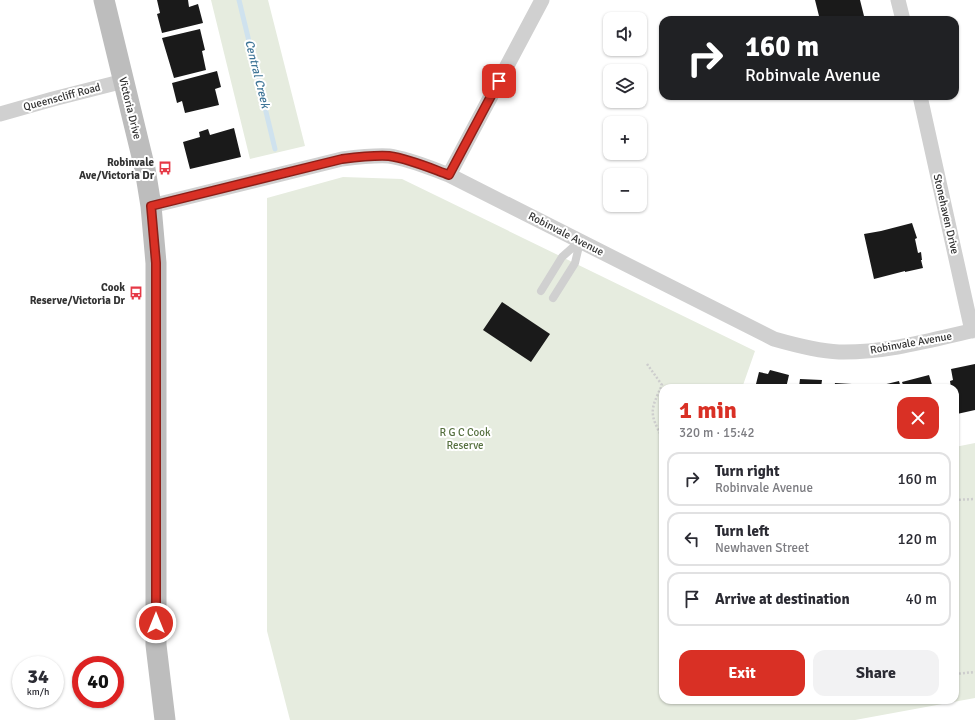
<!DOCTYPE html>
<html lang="en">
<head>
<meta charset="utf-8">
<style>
	body { margin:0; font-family:Signika,sans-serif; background:#f2f2f3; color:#2b2b33; height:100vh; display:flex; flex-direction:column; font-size:15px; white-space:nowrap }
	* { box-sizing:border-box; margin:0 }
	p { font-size:13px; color:#7c7c81 }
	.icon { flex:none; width:22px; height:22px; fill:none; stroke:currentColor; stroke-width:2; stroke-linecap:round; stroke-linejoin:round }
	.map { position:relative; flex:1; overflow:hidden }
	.side { position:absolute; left:659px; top:384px; width:300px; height:320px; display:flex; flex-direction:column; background:#fff; border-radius:12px; box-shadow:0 1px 3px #0004 }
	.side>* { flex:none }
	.top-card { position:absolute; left:659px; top:16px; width:300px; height:84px; border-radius:12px; box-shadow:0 1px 3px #0004; background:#202124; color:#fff; overflow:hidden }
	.buttons { position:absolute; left:603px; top:12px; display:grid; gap:8px }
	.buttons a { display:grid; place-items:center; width:44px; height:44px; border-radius:8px; background:#fff; box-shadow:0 1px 3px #0004; font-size:20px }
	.speed { position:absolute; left:12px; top:656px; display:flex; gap:8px; font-size:20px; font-weight:700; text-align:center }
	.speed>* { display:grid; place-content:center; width:52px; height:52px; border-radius:50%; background:#fff; box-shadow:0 1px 3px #0004; line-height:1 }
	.speed small { font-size:10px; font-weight:400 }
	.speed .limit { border:6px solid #d22; background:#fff; color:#111 }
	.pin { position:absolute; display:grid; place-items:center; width:34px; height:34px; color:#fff; margin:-17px; border-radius:8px; box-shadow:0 2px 6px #0006 }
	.me { position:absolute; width:44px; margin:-22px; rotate:0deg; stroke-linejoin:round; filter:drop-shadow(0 0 3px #0008) }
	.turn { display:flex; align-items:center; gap:14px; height:84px; padding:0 20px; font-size:18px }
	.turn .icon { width:52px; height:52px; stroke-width:2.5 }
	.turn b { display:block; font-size:28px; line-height:34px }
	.round { display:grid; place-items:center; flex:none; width:42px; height:42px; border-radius:12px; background:#f2f2f3 }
	.summary { display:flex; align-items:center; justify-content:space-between; height:68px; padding:0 20px }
	h1 { font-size:24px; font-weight:700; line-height:30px; color:#d93025 }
	.primary-button { display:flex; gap:8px; margin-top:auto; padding:8px 20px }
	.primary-button a { flex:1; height:46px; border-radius:12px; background:#d93025; color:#fff; font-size:16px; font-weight:700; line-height:46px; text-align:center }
	.primary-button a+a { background:#f2f2f3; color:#2b2b33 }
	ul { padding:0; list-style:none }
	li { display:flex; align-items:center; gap:12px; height:54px; margin:0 8px 6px; padding:0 12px; border:2px solid #e1e1e2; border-radius:12px }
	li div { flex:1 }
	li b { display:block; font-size:15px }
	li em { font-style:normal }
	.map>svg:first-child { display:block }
</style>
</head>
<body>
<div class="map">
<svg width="975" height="720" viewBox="0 0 975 720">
	<rect width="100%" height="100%" fill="#fff"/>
	<path fill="#e6ecdf" d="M 211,0 L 268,0 L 305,146 L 250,159 Z
		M 343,177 L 402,179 L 755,351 L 742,388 L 663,388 L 663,700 L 955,700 L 955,447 L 975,443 L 975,698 L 855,720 L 290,720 L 267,631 L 267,198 Z"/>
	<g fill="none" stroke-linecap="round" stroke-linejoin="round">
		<path stroke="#cfe2ee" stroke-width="5" d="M 239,0 L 275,149"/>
	</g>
	<path fill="#1a1a1a" d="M 157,0 L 188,0 L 189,7 L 198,4 L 203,23 L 162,33 L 157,14 L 160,13 Z
		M 815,0 L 860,0 L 864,16 L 844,20 L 820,20 Z
		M 200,29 L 205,50 L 202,51 L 206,70 L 174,78 L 162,38 Z
		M 217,71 L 221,87 L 215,89 L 219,105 L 185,113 L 182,101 L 177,103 L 172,83 Z
		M 234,128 L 241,157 L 190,169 L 183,142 L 200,137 L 199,132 L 208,129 L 210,135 Z
		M 912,223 L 917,238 L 915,239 L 918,253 L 921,252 L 922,260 L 921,260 L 923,268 L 905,272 L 905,271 L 874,279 L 864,234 L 881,231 Z
		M 502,302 L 550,334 L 531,362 L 483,330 Z
		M 975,364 L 975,410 L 957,414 L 955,405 L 955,388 L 951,388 L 950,381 L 953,380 L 951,369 Z
		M 770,370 L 789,375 L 786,388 L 755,388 L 759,372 L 768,374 Z
		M 929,375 L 933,388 L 904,388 L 902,382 Z
		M 800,379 L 822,380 L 821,388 L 796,388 L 796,386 L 799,387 Z
		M 899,381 L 901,388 L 874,388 L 874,387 Z
		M 835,383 L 852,384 L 852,388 L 834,388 Z"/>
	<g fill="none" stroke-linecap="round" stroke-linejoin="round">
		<path stroke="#cdcdcd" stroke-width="2.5" stroke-dasharray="2 2" stroke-linecap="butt" d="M 647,364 L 662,385 C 650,411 649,413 663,439
			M 955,500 L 975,499
			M 955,674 L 975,672"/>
		<path stroke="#d0d0d0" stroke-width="8" d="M 541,291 L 562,257 L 580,241
			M 553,298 L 575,263 L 580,242"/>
		<path stroke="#d0d0d0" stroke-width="15" d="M 898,0 L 903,20
			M 920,96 L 972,331
			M 0,114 L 53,99 L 124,81
			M 449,175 L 542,0
			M 151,206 L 342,159 C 358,157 374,155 389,156 C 410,159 430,168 449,175 L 774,339 C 795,345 817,351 839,352 C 885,353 931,340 975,330"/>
		<path stroke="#bdbdbd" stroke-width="21" d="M 104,0 L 145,169 L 151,206 L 156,263 L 156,645 L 165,720"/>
	</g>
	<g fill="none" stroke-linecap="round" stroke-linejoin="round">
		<g stroke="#8d1f18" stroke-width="10">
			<path id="route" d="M 156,623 L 156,263 L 151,206 L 342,159 C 358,157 374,155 389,156 C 410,159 430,168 449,175 L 499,81"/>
		</g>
		<use href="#route" stroke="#d93025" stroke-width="7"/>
	</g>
	<defs>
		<g id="bus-bare" transform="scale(1.08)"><path d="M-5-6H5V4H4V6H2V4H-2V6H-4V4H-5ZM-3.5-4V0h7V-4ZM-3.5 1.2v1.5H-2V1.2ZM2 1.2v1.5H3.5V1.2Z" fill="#e63946" stroke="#fff" stroke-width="2.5" paint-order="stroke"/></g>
	</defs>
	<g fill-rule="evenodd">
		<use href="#bus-bare" x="165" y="168"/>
		<use href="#bus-bare" x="136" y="293"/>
	</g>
	<g text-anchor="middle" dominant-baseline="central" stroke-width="4" stroke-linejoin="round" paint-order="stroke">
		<g font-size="11" fill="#333" stroke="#fff">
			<text transform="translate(62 97) rotate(-15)">Queenscliff Road</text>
			<text transform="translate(130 108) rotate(76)">Victoria Drive</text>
			<text transform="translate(946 214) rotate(77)">Stonehaven Drive</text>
			<text transform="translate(566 234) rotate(27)">Robinvale Avenue</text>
			<text transform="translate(911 343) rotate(-10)">Robinvale Avenue</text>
		</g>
		<g font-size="11" font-weight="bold" fill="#333" stroke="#fff" text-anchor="end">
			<text x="154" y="162">Robinvale<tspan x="154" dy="13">Ave/Victoria Dr</tspan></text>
			<text x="125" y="287">Cook<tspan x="125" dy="13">Reserve/Victoria Dr</tspan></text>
		</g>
		<g font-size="11" fill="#56703f" stroke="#fff">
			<text x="465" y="432">R G C Cook<tspan x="465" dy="13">Reserve</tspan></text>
		</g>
		<g font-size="12" font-style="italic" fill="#3f7597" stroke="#fff">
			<text transform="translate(257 74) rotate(76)">Central Creek</text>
		</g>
	</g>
</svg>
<div class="buttons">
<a><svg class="icon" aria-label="sound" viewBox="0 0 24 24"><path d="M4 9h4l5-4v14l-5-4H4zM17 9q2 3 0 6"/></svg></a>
<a><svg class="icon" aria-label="layers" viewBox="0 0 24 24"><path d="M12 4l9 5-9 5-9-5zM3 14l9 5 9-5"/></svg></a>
<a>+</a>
<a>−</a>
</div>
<div class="speed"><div>34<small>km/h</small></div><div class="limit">40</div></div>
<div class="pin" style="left:499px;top:81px;background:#d93025"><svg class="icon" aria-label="arrive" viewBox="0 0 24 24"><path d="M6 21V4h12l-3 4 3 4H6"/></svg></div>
<svg class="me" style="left:156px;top:623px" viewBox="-20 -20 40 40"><circle r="17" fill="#d93025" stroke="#fff" stroke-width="3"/><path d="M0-11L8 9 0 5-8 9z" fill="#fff"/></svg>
<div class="top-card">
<div class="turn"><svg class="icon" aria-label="right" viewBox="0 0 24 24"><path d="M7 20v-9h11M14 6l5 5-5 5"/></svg><div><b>160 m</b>Robinvale Avenue</div></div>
</div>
<section class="side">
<div class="summary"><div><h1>1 min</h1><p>320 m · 15:42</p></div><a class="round" style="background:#d93025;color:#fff"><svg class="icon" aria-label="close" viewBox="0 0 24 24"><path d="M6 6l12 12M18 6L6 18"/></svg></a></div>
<ul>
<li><svg class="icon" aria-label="right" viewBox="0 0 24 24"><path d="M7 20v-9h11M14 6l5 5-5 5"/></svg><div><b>Turn right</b><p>Robinvale Avenue</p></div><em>160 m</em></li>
<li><svg class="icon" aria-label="left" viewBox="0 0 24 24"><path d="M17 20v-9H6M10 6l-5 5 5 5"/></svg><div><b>Turn left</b><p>Newhaven Street</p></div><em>120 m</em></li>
<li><svg class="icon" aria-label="arrive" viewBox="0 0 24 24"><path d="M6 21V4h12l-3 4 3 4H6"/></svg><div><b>Arrive at destination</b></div><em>40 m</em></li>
</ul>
<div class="primary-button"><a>Exit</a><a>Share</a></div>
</section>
</div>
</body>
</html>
